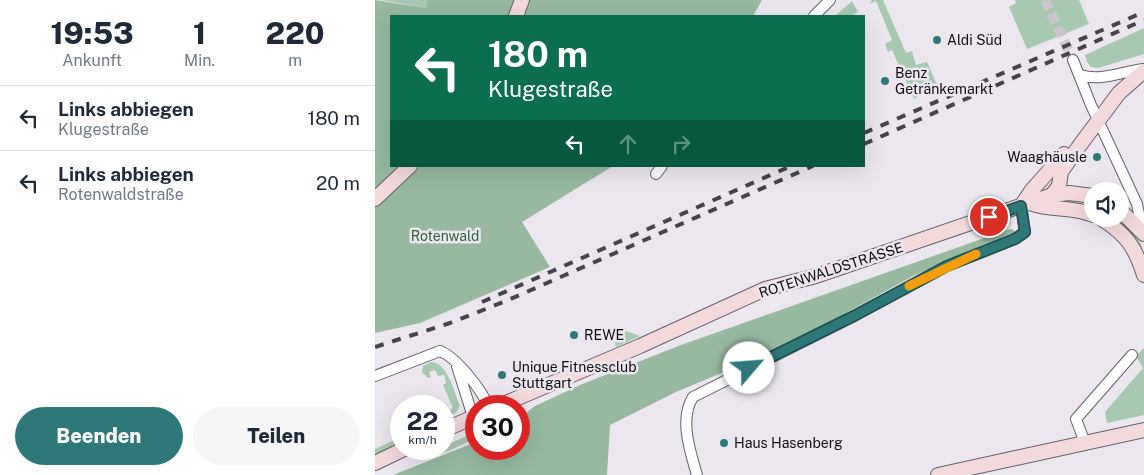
<!DOCTYPE html>
<html lang="de">
<head>
<meta charset="utf-8">
<style>
	body { margin:0; font-family:"Public Sans",sans-serif; background:#f6f6f7; color:#1f2937; height:100vh; display:flex; flex-direction:column; font-size:19px; white-space:nowrap }
	* { box-sizing:border-box; margin:0 }
	p { font-size:16px; color:#747a83 }
	.icon { flex:none; width:28px; height:28px; fill:none; stroke:currentColor; stroke-width:2; stroke-linecap:round; stroke-linejoin:round }
	.map { position:relative; flex:1; overflow:hidden }
	.details { display:flex; flex-direction:column; background:#fff; width:375px }
	.details>* { flex:none }
	.top-card { position:absolute; left:15px; top:15px; width:475px; height:152px; border-radius:0px; box-shadow:0 5px 20px #0002; background:#0b6e4f; color:#fff; overflow:hidden }
	.buttons { position:absolute; left:709px; top:182px; display:grid; gap:10px }
	.buttons a { display:grid; place-items:center; width:45px; height:45px; border-radius:50%; background:#fff; box-shadow:0 5px 20px #0002; font-size:25px }
	.speed { position:absolute; left:15px; top:395px; display:flex; gap:10px; font-size:25px; font-weight:700; text-align:center }
	.speed>* { display:grid; place-content:center; width:65px; height:65px; border-radius:50%; background:#fff; box-shadow:0 5px 20px #0002; line-height:1 }
	.speed small { font-size:12px; font-weight:400 }
	.speed .limit { border:8px solid #d22; background:#fff; color:#111 }
	.pin { position:absolute; display:grid; place-items:center; width:42px; height:42px; color:#fff; margin:-21px; border:2px solid #fff; border-radius:50%; box-shadow:0 1px 5px #0007 }
	.me { position:absolute; width:55px; margin:-28px; rotate:63deg; stroke-linejoin:round; filter:drop-shadow(0 0 4px #0008) }
	.turn { display:flex; align-items:center; gap:18px; height:105px; padding:0 15px; font-size:22px }
	.turn .icon { width:65px; height:65px; stroke-width:2.5 }
	.turn b { display:block; font-size:35px; line-height:42px }
	.lanes { display:flex; align-items:center; height:48px; padding:0 15px; background:#0003; justify-content:center; gap:25px; direction:ltr }
	.lanes .off { opacity:.35 }
	.eta { display:flex; justify-content:space-evenly; align-items:center; height:85px; text-align:center }
	.eta b { font-size:30px; font-weight:800; line-height:35px }
	.primary-button { display:flex; gap:10px; margin-top:auto; padding:10px 15px }
	.primary-button a { flex:1; height:58px; border-radius:30px; background:#2e7879; color:#fff; font-size:20px; font-weight:800; line-height:58px; text-align:center }
	.primary-button a+a { background:#f6f6f7; color:#1f2937 }
	ul { padding:0; list-style:none }
	li { display:flex; align-items:center; gap:15px; height:65px; padding:0 15px; border-top:1px solid #e0e1e3 }
	li div { flex:1 }
	li b { display:block; font-size:19px }
	li em { font-style:normal }
	main { display:flex; flex:1; min-height:0 }
	.map>svg:first-child { display:block }
</style>
</head>
<body>
<main>
<section class="details">
<div class="eta">
<div><b>19:53</b><p>Ankunft</p></div>
<div><b>1</b><p>Min.</p></div>
<div><b>220</b><p>m</p></div>
</div>
<ul>
<li><svg class="icon" aria-label="left" viewBox="0 0 24 24"><path d="M17 20v-9H6M10 6l-5 5 5 5"/></svg><div><b>Links abbiegen</b><p>Klugestraße</p></div><em>180 m</em></li>
<li><svg class="icon" aria-label="left" viewBox="0 0 24 24"><path d="M17 20v-9H6M10 6l-5 5 5 5"/></svg><div><b>Links abbiegen</b><p>Rotenwaldstraße</p></div><em>20 m</em></li>
</ul>
<div class="primary-button"><a>Beenden</a><a>Teilen</a></div>
</section>
<div class="map">
<svg width="769" height="475" viewBox="0 0 769 475">
	<rect width="100%" height="100%" fill="#ece7ef"/>
	<path fill="#a7c9b1" d="M 6,0 L 52,0 L 51,8 Z
		M 497,0 L 508,0 L 531,53 L 537,51 L 541,65 L 552,62 L 562,85 L 539,99 L 517,50 L 513,52 L 510,44 L 517,40 L 501,1 L 494,4 Z
		M 640,0 L 704,0 L 714,24 L 652,49 L 634,7 L 641,3 Z
		M 477,1 L 483,12 L 475,16 L 460,16 Z
		M 769,28 L 769,54 L 723,68 L 716,67 L 712,62 L 710,55 Z
		M 736,219 C 752,219 769,241 769,257 Z
		M 245,329 L 265,336 L 241,347 L 238,337 Z
		M 769,348 L 769,415 L 732,423 L 730,412 L 768,368 L 761,356 Z
		M 56,362 C 73,363 79,392 85,406 L 81,413 L 72,416 L 70,413 L 78,408 L 68,385 L 71,383 L 69,375 L 63,376 L 60,370 L 54,372 L 56,377 L 53,378 L 47,372 L 48,366 Z
		M 101,432 L 101,438 C 84,446 63,458 44,458 L 62,449 L 69,449 L 69,446 Z
		M 26,437 L 26,442 L 0,454 L 0,449 Z"/>
	<path fill="#96b9a0" d="M 0,0 L 51,8 L 52,0 L 387,0 L 378,16 L 16,16 L 16,166 L 238,166 L 147,222 L 175,267 L 45,323 L 0,333 Z
		M 635,229 L 639,230 L 639,233 L 538,276 L 409,347 L 301,392 L 235,425 L 232,475 L 18,475 L 101,442 L 101,449 L 144,449 L 144,418 L 160,406 L 205,385 L 306,345 Z"/>
	<g fill="none" stroke-linecap="round" stroke-linejoin="round">
		<path stroke="#cbc6cd" stroke-width="10" stroke-dasharray="10 5" stroke-linecap="butt" d="M 670,0 L 698,60"/>
		<g stroke="#646067" stroke-width="12">
			<path id="street" d="M 439,16 L 455,0
				M 698,60 L 716,105 L 762,204 L 767,229
				M 705,75 C 727,82 747,71 769,69
				M 281,174 L 287,166
				M 82,366 L 98,417
				M 0,376 L 65,351 C 81,357 107,390 113,406
				M 710,443 L 701,419 L 757,355
				M 322,475 C 315,451 304,419 318,397 L 479,316 L 572,266 L 640,239 L 650,232 L 646,206"/>
		</g>
		<g stroke="#646067" stroke-width="16">
			<path id="secondary" d="M 141,16 L 147,0
				M 677,195 L 684,186 L 686,172 L 705,145 L 744,93 L 769,71
				M 0,199 L 35,166
				M 655,203 C 675,211 697,206 718,215
				M 646,206 L 657,190 L 689,154
				M 745,210 L 769,234
				M 727,219 C 752,235 760,247 769,275
				M 124,406 L 265,346 L 390,289 L 441,276 L 677,195 L 694,193 L 718,196
				M 69,430 L 101,416
				M 0,463 L 29,449
				M 563,475 L 769,430"/>
		</g>
		<use href="#street" stroke="#fff" stroke-width="10"/>
		<use href="#secondary" stroke="#f3d9dc" stroke-width="14"/>
		<path stroke="#464448" stroke-width="4" stroke-dasharray="9 9" stroke-linecap="butt" d="M 489,133 L 769,12
			M 489,144 L 769,20
			M 107,302 L 416,166
			M 0,347 L 75,323 L 131,301 L 438,166"/>
	</g>
	<g fill="none" stroke-linecap="round" stroke-linejoin="round">
		<g stroke="#1e4e4f" stroke-width="12">
			<path id="route" d="M 374,368 L 479,316 L 572,266 L 640,239 L 650,232 L 646,206 L 614,217"/>
		</g>
		<use href="#route" stroke="#2e7879" stroke-width="9"/>
		<path stroke="#f59e0b" stroke-width="9" d="M 534,286 L 601,254"/>
	</g>
	<g fill="#2e7879" stroke="#ece7ef" stroke-width="2">
		<circle cx="562" cy="40" r="5"/>
		<circle cx="510" cy="81" r="5"/>
		<circle cx="722" cy="157" r="5"/>
		<circle cx="199" cy="335" r="5"/>
		<circle cx="127" cy="375" r="5"/>
		<circle cx="349" cy="443" r="5"/>
	</g>
	<g text-anchor="middle" dominant-baseline="central" stroke-width="5" stroke-linejoin="round" paint-order="stroke">
		<g font-size="14" fill="#0e0d0f" stroke="#ece7ef" text-anchor="start">
			<text x="572" y="40">Aldi Süd</text>
			<text x="520" y="73">Benz<tspan x="520" dy="16">Getränkemarkt</tspan></text>
			<text x="712" y="157" text-anchor="end">Waaghäusle</text>
			<text x="209" y="335">REWE</text>
			<text x="137" y="367">Unique Fitnessclub<tspan x="137" dy="16">Stuttgart</tspan></text>
			<text x="359" y="443">Haus Hasenberg</text>
		</g>
		<g font-size="14" fill="#2c6341" stroke="#ece7ef">
			<text x="70" y="236">Rotenwald</text>
		</g>
		<g font-size="14" fill="#0e0d0f" stroke="#ece7ef">
			<text transform="translate(456 270) rotate(-18)">ROTENWALDSTRASSE</text>
		</g>
	</g>
</svg>
<div class="buttons">
<a><svg class="icon" aria-label="sound" viewBox="0 0 24 24"><path d="M4 9h4l5-4v14l-5-4H4zM17 9q2 3 0 6"/></svg></a>
</div>
<div class="speed"><div>22<small>km/h</small></div><div class="limit">30</div></div>
<div class="pin" style="left:614px;top:217px;background:#d93025"><svg class="icon" aria-label="arrive" viewBox="0 0 24 24"><path d="M6 21V4h12l-3 4 3 4H6"/></svg></div>
<svg class="me" style="left:374px;top:368px" viewBox="-20 -20 40 40"><circle r="19" fill="#fff"/><path d="M0-13L10 11 0 6-10 11z" fill="#2e7879"/></svg>
<div class="top-card">
<div class="turn"><svg class="icon" aria-label="left" viewBox="0 0 24 24"><path d="M17 20v-9H6M10 6l-5 5 5 5"/></svg><div><b>180 m</b>Klugestraße</div></div>
<div class="lanes"><svg class="icon" aria-label="left" viewBox="0 0 24 24"><path d="M17 20v-9H6M10 6l-5 5 5 5"/></svg><svg class="icon off" aria-label="ahead" viewBox="0 0 24 24"><path d="M12 20V5M6 11l6-6 6 6"/></svg><svg class="icon off" aria-label="right" viewBox="0 0 24 24"><path d="M7 20v-9h11M14 6l5 5-5 5"/></svg></div>
</div>
</div>
</main>
</body>
</html>
